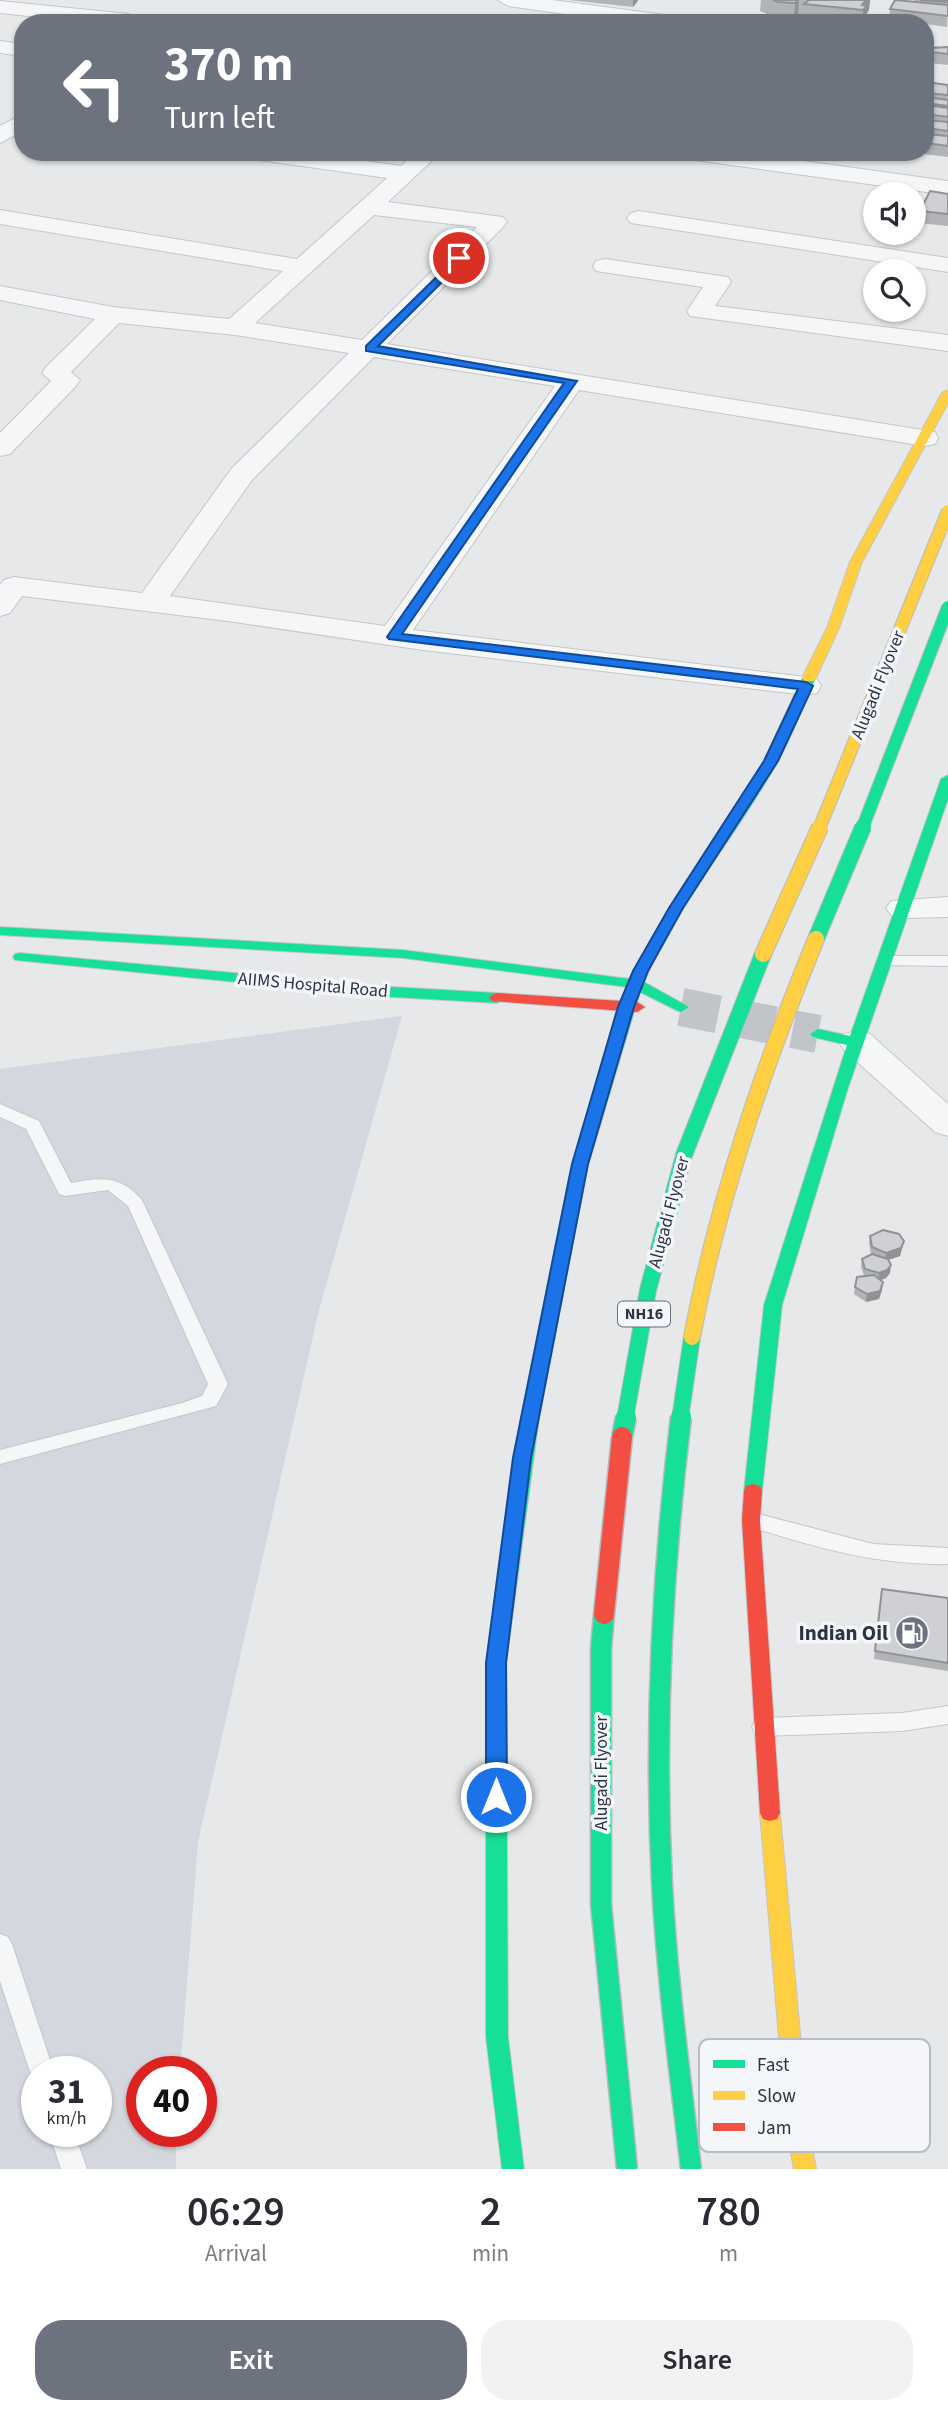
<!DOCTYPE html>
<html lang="en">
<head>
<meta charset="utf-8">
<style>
	body { margin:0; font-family:"Source Sans 3",sans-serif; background:#f2f2f3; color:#2b2b33; height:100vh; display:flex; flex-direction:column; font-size:26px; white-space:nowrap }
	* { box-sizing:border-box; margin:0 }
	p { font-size:23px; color:#7c7c81 }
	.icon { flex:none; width:38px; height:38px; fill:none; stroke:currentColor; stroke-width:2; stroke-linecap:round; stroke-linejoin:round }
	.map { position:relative; height:2169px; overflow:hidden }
	.sheet { display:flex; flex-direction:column; background:#fff; flex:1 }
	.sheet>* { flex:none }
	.guide { position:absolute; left:14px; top:14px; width:920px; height:147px; border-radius:28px; box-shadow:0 2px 5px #0004; background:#6c737f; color:#fff; overflow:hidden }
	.fabs { position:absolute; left:863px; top:182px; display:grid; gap:14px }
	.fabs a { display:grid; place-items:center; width:63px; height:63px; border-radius:50%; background:#fff; box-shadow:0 2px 5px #0004; font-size:35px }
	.speed { position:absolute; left:21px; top:2056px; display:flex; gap:14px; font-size:35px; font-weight:700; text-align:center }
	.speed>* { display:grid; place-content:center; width:91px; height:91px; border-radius:50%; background:#fff; box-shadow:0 2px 5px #0004; line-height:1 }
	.speed small { font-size:18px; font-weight:400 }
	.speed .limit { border:10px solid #d22; background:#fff; color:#111 }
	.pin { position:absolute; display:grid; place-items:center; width:60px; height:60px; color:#fff; margin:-30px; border:4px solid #fff; border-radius:50%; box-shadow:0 2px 7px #0007 }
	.me { position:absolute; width:77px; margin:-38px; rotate:0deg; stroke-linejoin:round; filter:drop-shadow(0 0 5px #0008) }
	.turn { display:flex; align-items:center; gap:24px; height:147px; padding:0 35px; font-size:32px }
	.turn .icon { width:91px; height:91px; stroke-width:2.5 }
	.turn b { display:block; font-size:49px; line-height:60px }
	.eta { display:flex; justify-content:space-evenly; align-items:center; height:119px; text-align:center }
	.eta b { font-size:42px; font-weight:600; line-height:49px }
	.primary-button { display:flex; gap:14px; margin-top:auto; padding:14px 35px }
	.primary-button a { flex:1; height:80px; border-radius:28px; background:#6c737f; color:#fff; font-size:28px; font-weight:600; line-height:80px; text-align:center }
	.primary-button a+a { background:#f2f2f3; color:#2b2b33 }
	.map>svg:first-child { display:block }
</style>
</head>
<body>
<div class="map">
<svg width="948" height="2169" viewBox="0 0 948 2169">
	<rect width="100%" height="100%" fill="#e6e8ea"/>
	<path fill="#d4d7dd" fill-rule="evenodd" d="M 402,1016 L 318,1314 L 198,1842 L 180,2072 L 142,2072 L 142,2132 L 176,2132 L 176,2169 L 0,2169 L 0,1069 ZM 37,2072 L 96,2072 L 96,2132 L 37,2132 Z"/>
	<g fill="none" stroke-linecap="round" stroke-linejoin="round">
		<path stroke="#c1c4c9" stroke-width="38" stroke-dasharray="38 19" stroke-linecap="butt" d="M 681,1007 L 818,1034"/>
		<g stroke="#c4c6c8" stroke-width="2">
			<path id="lane" d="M 885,956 L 948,956 L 948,966 L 879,965 L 877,961 L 879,957 Z
				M 0,1104 L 39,1121 L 71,1183 C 101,1177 121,1175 142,1200 L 228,1384 L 216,1406 L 0,1464 L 0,1450 L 182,1403 L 202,1396 L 208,1384 L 128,1206 L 108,1190 L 65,1196 L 59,1194 L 26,1129 L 0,1117 Z
				M 751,1512 L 873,1544 L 948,1548 L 948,1564 C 877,1566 811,1546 744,1525 L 741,1520 L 744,1515 Z
				M 948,1706 L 948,1724 L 902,1731 L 763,1736 L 755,1733 L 752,1727 L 755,1721 L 763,1718 L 902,1713 Z
				M 0,1934 L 8,1937 L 12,1944 L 54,2072 L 37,2072 L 37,2081 L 30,2072 L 0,1981 Z
				M 49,2132 L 74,2132 L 87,2169 L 61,2169 Z"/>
		</g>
		<g stroke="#c4c6c8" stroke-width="2">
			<path id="street" d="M 498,0 L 552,0 L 680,17 L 690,23 L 631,23 L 593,18 L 587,23 L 565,23 L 572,15 L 508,6 Z
				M 0,1 L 129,14 L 139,20 L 137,23 L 95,23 L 0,13 Z
				M 0,41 L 23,44 L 23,56 L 0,53 Z
				M 926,46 L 948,49 L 948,61 L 926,58 Z
				M 23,114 L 23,131 L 0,143 L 0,126 Z
				M 241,152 L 301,152 L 401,166 L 416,152 L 441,152 L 388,202 L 503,217 L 507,222 L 503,227 L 387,344 L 935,432 L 938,438 L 935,444 L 925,446 L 579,390 L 413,630 L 806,677 L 817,679 L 821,686 L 817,693 L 806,695 L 423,650 L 228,621 L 22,596 L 10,613 L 0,616 L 0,585 L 4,580 L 14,577 L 142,593 L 232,468 L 349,353 L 235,335 L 119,323 L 71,372 L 80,380 L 76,386 L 10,454 L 0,456 L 0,433 L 51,381 L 42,373 L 46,367 L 95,319 L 0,300 L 0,286 L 113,307 L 229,319 L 283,271 L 0,224 L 0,210 L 297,259 L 387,178 L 252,159 ZM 374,215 L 477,227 L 362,340 L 255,323 ZM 374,357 L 555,386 L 385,626 L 170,596 L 252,480 Z
				M 677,152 L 739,152 L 948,181 L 948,195 L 688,159 Z
				M 639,211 L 948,258 L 948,272 L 631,223 L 627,218 L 631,213 Z
				M 605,259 L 728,277 L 731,282 L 715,306 L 948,335 L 948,351 L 690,316 L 687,311 L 703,287 L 596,271 L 593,266 L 596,261 Z
				M 948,897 L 948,917 L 903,918 L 891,915 L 886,908 L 891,901 Z
				M 857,1031 L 870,1034 L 948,1104 L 948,1136 L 935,1132 L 844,1050 L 839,1042 L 844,1034 Z"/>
		</g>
		<g stroke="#c4c6c8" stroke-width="2">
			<path id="fast" d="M 809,674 L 816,678 C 803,706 792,735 778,761 C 736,837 677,903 644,982 L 689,1007 L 681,1012 L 676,1010 L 640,992 L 583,1182 L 571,1182 L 569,1178 L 618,1007 L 627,987 L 403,958 L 0,935 L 0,927 L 403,950 L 630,979 L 669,908 L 764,761 L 802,678 Z
				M 948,775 L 948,799 L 848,1088 L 782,1305 L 762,1491 L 760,1496 L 753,1498 L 746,1496 L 744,1491 L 764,1305 L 847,1045 L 813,1037 L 810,1034 L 818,1029 L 850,1036 L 941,779 Z
				M 20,953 L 375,986 L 497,993 L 505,998 L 497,1003 L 375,996 L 15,960 L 13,957 L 15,954 Z
				M 530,1412 L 536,1413 L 539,1418 L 506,1663 L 508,2037 L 524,2169 L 502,2169 L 486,2037 L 486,1663 L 521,1418 L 524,1413 Z"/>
		</g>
		<g stroke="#c4c6c8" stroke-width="2">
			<path id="slow" d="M 948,390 L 948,403 L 862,562 L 839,628 L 816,678 L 814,681 L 804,681 L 802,678 L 827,628 L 850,562 L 942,393 Z
				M 770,1805 L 777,1807 L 780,1813 L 809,2132 L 816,2169 L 794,2169 L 787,2132 L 760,1813 L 763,1807 Z"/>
		</g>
		<g stroke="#c4c6c8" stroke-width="2">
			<path id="jam" d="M 497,993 L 637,1002 L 645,1007 L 637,1012 L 492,1001 L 489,998 L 492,995 Z
				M 577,1173 L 585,1178 L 539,1418 L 536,1423 L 524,1423 L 521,1418 L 569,1178 Z
				M 753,1484 L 760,1486 L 762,1491 L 760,1520 L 780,1813 L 777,1819 L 770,1821 L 763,1819 L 760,1813 L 742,1520 L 744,1491 L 746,1486 Z"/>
		</g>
		<use href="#lane" fill="#f5f6f7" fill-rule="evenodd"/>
		<use href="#street" fill="#f5f6f7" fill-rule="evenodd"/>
		<use href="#fast" fill="#16e098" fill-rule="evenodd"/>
		<use href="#slow" fill="#ffcf43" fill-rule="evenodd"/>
		<use href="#jam" fill="#f24e42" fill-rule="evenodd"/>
		<g stroke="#b8bbbf" stroke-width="14" stroke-linecap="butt">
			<path id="fast-bridge-far2" d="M 862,829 L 948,607"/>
		</g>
		<g stroke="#b8bbbf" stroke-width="18" stroke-linecap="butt">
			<path id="fast-bridge-far1" d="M 816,939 L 863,827
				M 625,1419 L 648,1290 L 684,1155 L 763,954
				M 680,1419 L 692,1337"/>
		</g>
		<g stroke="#b8bbbf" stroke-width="23" stroke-linecap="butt">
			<path id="fast-bridge" d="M 681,1417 C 662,1572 654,1727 662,1884 C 667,1979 680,2074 691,2169
				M 622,1437 L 626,1417
				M 604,1614 L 601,1649 L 601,1904 L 627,2169"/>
		</g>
		<g stroke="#b8bbbf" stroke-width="14" stroke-linecap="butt">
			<path id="slow-bridge-far1" d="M 819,829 L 948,511"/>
		</g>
		<g stroke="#b8bbbf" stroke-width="18" stroke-linecap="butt">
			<path id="slow-bridge" d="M 763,954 L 820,827
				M 692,1337 C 718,1199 763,1069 816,939"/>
		</g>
		<g stroke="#b8bbbf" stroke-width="23" stroke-linecap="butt">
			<path id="jam-bridge" d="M 604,1614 L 622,1437"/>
		</g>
		<use href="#fast-bridge-far2" stroke="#16e098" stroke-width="12"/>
		<use href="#fast-bridge-far1" stroke="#16e098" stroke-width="16"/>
		<use href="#fast-bridge" stroke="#16e098" stroke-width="20"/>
		<use href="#slow-bridge-far1" stroke="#ffcf43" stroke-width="12"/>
		<use href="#slow-bridge" stroke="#ffcf43" stroke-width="16"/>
		<use href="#jam-bridge" stroke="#f24e42" stroke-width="20"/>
	</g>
	<path fill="#b1b3b5" d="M 569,0 L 638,0 L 637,2 L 633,7 Z
		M 761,0 L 870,0 L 869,10 L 866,14 L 865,23 L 830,23 L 802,20 L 803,15 L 798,15 L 794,18 L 777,18 L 760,11 Z
		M 914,0 L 948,0 L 947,27 L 926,24 L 926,23 L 913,23 L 889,19 L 890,9 L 914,2 Z
		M 948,47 L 948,65 L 930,63 L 931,52 Z
		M 926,82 L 948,85 L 948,157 L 906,152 L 926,152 Z
		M 948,194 L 948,226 L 919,223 L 920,211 Z
		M 870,1236 L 904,1241 L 900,1256 L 889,1260 L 890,1273 L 886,1278 L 881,1280 L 882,1290 L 879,1299 L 866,1302 L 854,1294 L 855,1287 L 864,1276 L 861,1267 L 862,1259 L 871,1254 L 869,1244 Z
		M 882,1589 L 948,1598 L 948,1671 L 874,1659 Z"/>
	<path fill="#909294" d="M 633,0 L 638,0 L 637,2 L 633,7 Z
		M 798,0 L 799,0 L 798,15 L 794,18 L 795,3 Z
		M 866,0 L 870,0 L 869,10 L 866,15 L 865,22 L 862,23 L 863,10 L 862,5 Z
		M 904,1241 L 900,1256 L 885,1261 L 886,1253 Z
		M 891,1265 L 890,1273 L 886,1278 L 878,1281 L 879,1273 Z
		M 883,1282 L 882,1290 L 879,1299 L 866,1302 L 867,1294 Z"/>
	<path fill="#ced0d3" stroke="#909294" stroke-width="2" d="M 773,0 L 798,0 L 795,3 L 778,2 Z
		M 807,0 L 866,0 L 862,5 L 867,6 L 863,10 L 804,4 L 809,0 Z
		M 895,0 L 948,5 L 948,16 L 890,9 Z
		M 920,0 L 948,0 L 948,2 Z
		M 948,47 L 948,54 L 931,52 L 932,48 Z
		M 926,82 L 948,85 L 948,95 L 926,93 Z
		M 926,97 L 948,100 L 948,106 L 926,103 Z
		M 926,105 L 948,108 L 948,117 L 926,114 Z
		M 926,120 L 948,122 L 948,131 L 926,128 Z
		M 926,134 L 948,136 L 948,146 L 926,143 Z
		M 930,191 L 948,194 L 948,214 L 920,211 Z
		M 883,1230 L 899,1234 L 904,1241 L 901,1248 L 886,1253 L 872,1247 L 870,1236 Z
		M 872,1254 L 888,1259 L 891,1265 L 887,1270 L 879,1273 L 865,1269 L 862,1259 Z
		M 874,1275 L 883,1282 L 880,1291 L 867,1294 L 855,1287 L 857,1277 Z
		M 882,1589 L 948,1598 L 948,1663 L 875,1651 Z"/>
	<path fill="#1a73e8" stroke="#114b97" stroke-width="2" d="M 459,255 L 463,256 L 463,261 L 378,346 L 577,381 L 402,634 L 806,682 L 813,686 L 778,761 L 683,908 L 648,971 L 634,1007 L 588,1164 L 531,1458 L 506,1663 L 507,1797 L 504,1802 L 496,1805 L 489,1802 L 486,1797 L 486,1663 L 513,1458 L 572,1164 L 618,1007 L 633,971 L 669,908 L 764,761 L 798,689 L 389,639 L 387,637 L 564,383 L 366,351 L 366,346 Z"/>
	<defs>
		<g id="fuel-disc" transform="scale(1.75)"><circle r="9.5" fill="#6c737f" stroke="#f4f6f9"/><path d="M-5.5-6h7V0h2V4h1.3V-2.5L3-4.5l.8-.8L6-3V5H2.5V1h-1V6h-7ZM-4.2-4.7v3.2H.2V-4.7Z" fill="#fff"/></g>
	</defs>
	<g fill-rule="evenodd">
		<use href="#fuel-disc" x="912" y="1633"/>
	</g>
	<g text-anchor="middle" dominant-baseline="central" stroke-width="7" stroke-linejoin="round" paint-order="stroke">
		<rect fill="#f4f6f9" stroke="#676e7b" stroke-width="2" x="618" y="1301.5" width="52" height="25" rx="5"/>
		<g font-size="16" font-weight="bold" fill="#2b3445">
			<text x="644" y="1314">NH16</text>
		</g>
		<g font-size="18" fill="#2b3445" stroke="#f4f6f9">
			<text transform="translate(878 685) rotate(-68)">Alugadi Flyover</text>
			<text transform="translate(313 985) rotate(5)">AIIMS Hospital Road</text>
			<text transform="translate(669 1212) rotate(-75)">Alugadi Flyover</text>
			<text transform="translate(601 1773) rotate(-90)">Alugadi Flyover</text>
		</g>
		<g font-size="21" font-weight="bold" fill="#2b3445" stroke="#f4f6f9" text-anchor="end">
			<text x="888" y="1633">Indian Oil</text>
		</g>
	</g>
	<rect x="699" y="2039" width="231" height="113" rx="10" fill="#f4f6f9" stroke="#b8bcc3" stroke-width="2"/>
	<rect x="713" y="2060" width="32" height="8" fill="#16e098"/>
	<rect x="713" y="2091" width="32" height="9" fill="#ffcf43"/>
	<rect x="713" y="2123" width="32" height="8" fill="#f24e42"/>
	<g font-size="19" fill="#2b3445">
		<text x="757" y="2071">Fast</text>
		<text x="757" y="2102">Slow</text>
		<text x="757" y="2134">Jam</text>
	</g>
</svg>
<div class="fabs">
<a><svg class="icon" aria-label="sound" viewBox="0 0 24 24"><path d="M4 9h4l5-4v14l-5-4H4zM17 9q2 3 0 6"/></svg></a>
<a><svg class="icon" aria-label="search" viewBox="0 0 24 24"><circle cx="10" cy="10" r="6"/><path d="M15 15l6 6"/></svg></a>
</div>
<div class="speed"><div>31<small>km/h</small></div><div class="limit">40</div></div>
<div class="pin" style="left:459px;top:258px;background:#d93025"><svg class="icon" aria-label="arrive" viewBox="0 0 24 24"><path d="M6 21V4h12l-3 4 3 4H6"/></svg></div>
<svg class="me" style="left:496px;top:1797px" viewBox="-20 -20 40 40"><circle r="17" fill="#1a73e8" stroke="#fff" stroke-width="3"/><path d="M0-11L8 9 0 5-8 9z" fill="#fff"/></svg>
<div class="guide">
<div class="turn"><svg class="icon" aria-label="left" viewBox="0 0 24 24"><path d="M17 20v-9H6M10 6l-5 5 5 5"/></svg><div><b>370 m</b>Turn left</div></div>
</div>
</div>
<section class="sheet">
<div class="eta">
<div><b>06:29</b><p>Arrival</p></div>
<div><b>2</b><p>min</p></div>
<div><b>780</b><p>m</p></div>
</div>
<div class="primary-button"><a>Exit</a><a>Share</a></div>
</section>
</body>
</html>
